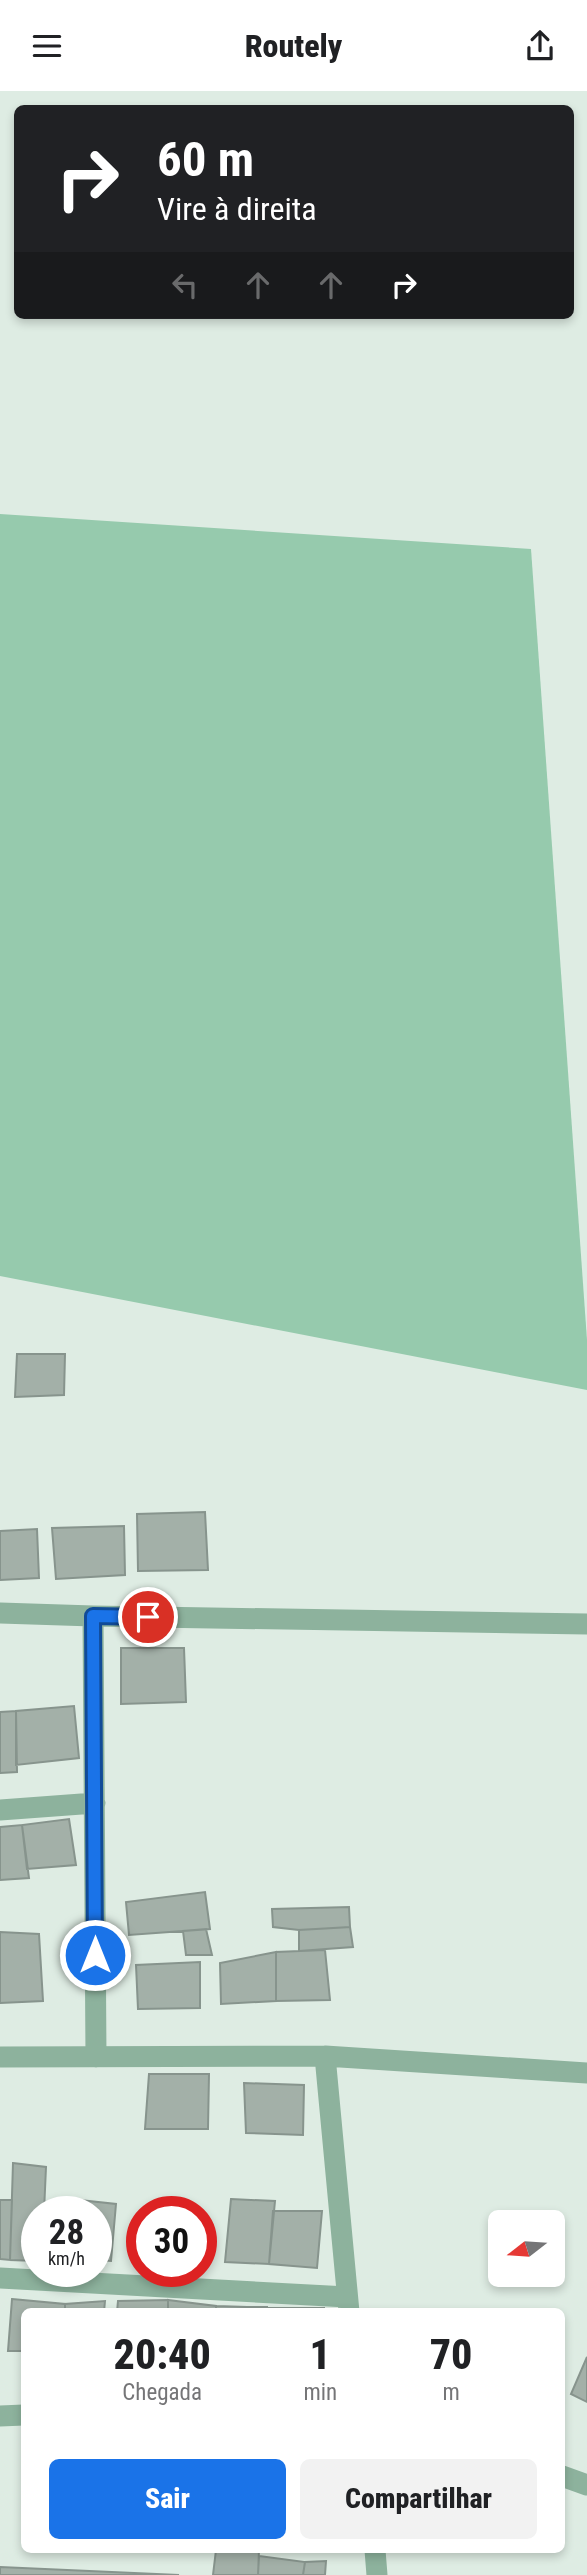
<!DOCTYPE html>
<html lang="pt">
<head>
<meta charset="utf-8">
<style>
	body { margin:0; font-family:"Roboto Condensed",sans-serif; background:#f2f2f2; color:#202124; height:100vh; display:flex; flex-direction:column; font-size:26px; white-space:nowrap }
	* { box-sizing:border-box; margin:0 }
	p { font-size:23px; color:#757577 }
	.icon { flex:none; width:38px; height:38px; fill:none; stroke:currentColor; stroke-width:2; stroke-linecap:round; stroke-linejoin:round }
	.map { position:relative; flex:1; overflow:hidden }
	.details { position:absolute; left:21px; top:2217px; width:544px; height:245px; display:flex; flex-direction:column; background:#fff; border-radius:10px; box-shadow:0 4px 10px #0003 }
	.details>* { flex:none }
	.banner { position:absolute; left:14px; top:14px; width:560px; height:214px; border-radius:10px; box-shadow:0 4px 10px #0003; background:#202124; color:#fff; overflow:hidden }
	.needle { width:46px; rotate:253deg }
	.fabs { position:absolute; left:488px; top:2119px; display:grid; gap:14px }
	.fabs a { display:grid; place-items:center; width:77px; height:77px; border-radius:10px; background:#fff; box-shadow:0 4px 10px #0003; font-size:35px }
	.speed { position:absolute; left:21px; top:2105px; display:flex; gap:14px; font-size:35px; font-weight:700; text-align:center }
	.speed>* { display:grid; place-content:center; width:91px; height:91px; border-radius:50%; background:#fff; box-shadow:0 4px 10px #0003; line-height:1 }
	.speed small { font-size:18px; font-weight:400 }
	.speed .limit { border:10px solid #d22; background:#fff; color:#111 }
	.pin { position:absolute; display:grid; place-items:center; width:60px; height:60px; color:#fff; margin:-30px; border:4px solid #fff; border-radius:50%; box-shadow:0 2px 7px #0007 }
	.me { position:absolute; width:77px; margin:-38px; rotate:0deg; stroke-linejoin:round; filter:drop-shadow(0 0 5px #0008) }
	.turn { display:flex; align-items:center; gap:24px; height:147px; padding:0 28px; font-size:32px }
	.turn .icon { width:91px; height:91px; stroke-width:2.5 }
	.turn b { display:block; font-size:49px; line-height:60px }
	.lanes { display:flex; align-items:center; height:66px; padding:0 28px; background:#0003; justify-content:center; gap:35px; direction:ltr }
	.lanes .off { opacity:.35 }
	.eta { display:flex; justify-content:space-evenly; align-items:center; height:119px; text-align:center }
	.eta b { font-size:42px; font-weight:800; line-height:49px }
	.action { display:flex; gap:14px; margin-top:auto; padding:14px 28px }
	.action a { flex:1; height:80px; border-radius:10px; background:#1a73e8; color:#fff; font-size:28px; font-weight:800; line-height:80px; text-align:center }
	.action a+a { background:#f2f2f2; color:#202124 }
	header { display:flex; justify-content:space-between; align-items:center; height:91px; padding:0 28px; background:#fff; font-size:32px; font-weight:800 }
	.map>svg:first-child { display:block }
</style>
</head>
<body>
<header><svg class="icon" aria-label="menu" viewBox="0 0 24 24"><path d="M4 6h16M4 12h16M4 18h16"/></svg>Routely<svg class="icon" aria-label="share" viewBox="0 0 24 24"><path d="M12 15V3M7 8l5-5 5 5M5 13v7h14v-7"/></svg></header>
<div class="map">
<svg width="587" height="2484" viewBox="0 0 587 2484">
	<rect width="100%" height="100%" fill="#deece3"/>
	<path fill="#96caad" d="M 0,423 L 531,458 L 587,1249 L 587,1299 L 0,1185 Z"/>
	<path fill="#a3b0a8" stroke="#87948d" stroke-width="2" d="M 17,1263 L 65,1263 L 64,1304 L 15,1306 Z
		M 205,1421 L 208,1479 L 138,1480 L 137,1423 Z
		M 124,1435 L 125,1484 L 56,1488 L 52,1437 Z
		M 37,1438 L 39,1487 L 0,1489 L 0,1440 Z
		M 121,1557 L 184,1557 L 186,1611 L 121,1613 Z
		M 74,1615 L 79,1667 L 16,1674 L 16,1620 Z
		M 16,1620 L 17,1681 L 0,1682 L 0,1621 Z
		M 69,1728 L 76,1774 L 27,1778 L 22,1734 Z
		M 22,1734 L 29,1787 L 0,1789 L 0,1736 Z
		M 205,1801 L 210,1838 L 129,1844 L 126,1811 Z
		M 349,1816 L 350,1836 L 299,1839 L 273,1836 L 272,1818 Z
		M 350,1836 L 353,1856 L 299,1860 L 299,1839 Z
		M 206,1838 L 212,1864 L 186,1864 L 183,1840 Z
		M 0,1841 L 39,1843 L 43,1910 L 0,1912 Z
		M 325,1859 L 330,1909 L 276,1910 L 276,1861 Z
		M 276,1861 L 276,1910 L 221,1913 L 220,1872 Z
		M 200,1871 L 200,1917 L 138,1918 L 136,1874 Z
		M 149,1983 L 209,1983 L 208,2038 L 145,2038 Z
		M 244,1992 L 304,1994 L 303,2044 L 246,2042 Z
		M 13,2072 L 46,2076 L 44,2121 L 37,2121 L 37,2170 L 10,2169 Z
		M 61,2107 L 116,2113 L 111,2170 L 96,2169 L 96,2121 L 61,2121 Z
		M 231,2108 L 275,2110 L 269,2173 L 225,2171 Z
		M 0,2109 L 12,2109 L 10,2169 L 0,2168 Z
		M 273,2120 L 322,2120 L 317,2177 L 269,2173 Z
		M 12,2208 L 65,2213 L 65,2221 L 24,2221 L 24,2260 L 8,2260 Z
		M 168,2209 L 216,2215 L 216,2221 L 168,2221 Z
		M 168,2209 L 168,2221 L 117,2221 L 118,2210 Z
		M 105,2210 L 104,2221 L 65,2221 L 65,2213 Z
		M 216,2215 L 246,2216 L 246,2221 L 216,2221 Z
		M 246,2216 L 267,2216 L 267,2221 L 246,2221 Z
		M 267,2216 L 324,2217 L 324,2221 L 267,2221 Z
		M 587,2266 L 587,2311 L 571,2303 Z
		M 216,2459 L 259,2459 L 258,2484 L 213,2484 Z
		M 259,2465 L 305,2471 L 303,2484 L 258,2484 Z
		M 326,2470 L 325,2484 L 303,2484 L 305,2471 Z
		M 0,2476 L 179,2484 L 0,2484 Z"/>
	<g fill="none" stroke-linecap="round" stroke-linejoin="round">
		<path stroke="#8db29d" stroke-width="21" d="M 0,1522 L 93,1525 L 587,1533
			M 93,1525 L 96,1966
			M 0,1719 L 95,1712
			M 325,1965 L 587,1982
			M 0,1966 L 325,1965 L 349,2221
			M 0,2187 L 347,2206
			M 0,2325 L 24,2324
			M 562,2385 L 587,2394
			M 375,2459 L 377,2484"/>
	</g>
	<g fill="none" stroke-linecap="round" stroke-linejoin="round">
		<g stroke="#114b97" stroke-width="18">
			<path id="route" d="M 95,1864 L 93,1525 L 148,1526"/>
		</g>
		<use href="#route" stroke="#1a73e8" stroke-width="12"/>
	</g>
</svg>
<div class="fabs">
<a><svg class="needle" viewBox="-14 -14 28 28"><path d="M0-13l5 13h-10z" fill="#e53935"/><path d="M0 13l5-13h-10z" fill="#757577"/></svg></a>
</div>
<div class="speed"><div>28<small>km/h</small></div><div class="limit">30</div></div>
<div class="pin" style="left:148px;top:1526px;background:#d93025"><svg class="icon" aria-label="arrive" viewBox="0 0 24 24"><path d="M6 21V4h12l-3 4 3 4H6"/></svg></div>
<svg class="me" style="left:95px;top:1864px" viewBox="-20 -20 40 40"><circle r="17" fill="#1a73e8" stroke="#fff" stroke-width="3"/><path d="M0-11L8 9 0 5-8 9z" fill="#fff"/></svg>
<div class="banner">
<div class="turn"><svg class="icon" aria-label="right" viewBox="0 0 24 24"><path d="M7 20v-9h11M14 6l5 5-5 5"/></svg><div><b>60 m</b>Vire à direita</div></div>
<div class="lanes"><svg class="icon off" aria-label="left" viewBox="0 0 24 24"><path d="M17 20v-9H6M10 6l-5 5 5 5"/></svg><svg class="icon off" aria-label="ahead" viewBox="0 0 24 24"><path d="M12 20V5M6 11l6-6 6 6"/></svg><svg class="icon off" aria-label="ahead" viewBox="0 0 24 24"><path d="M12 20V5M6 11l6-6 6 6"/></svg><svg class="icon" aria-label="right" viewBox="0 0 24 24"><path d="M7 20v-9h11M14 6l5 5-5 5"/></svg></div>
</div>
<section class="details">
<div class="eta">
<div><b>20:40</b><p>Chegada</p></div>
<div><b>1</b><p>min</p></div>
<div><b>70</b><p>m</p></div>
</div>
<div class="action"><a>Sair</a><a>Compartilhar</a></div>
</section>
</div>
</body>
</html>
